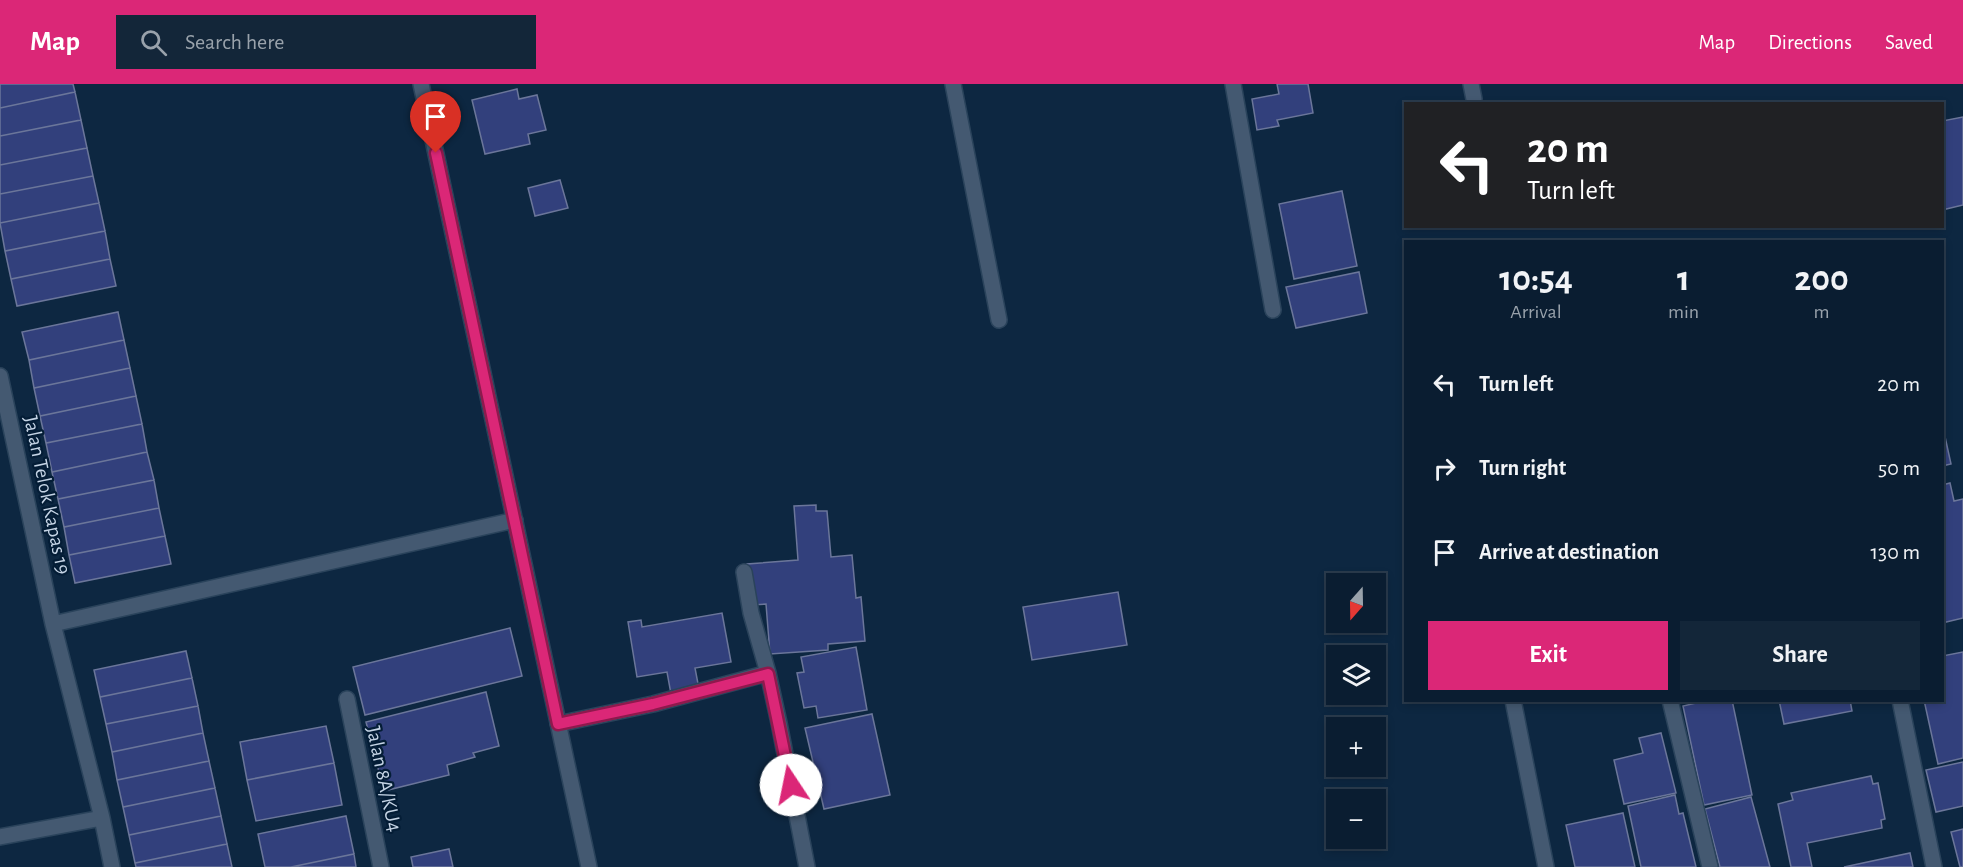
<!DOCTYPE html>
<html lang="en">
<head>
<meta charset="utf-8">
<style>
	body { margin:0; font-family:"Alegreya Sans",sans-serif; background:#132639; color:#f1f3f6; height:100vh; display:flex; flex-direction:column; font-size:22px; white-space:nowrap }
	* { box-sizing:border-box; margin:0 }
	p { font-size:20px; color:#99a2ab }
	.icon { flex:none; width:33px; height:33px; fill:none; stroke:currentColor; stroke-width:2; stroke-linecap:round; stroke-linejoin:round }
	.map { position:relative; flex:1; overflow:hidden }
	.side { position:absolute; left:1404px; top:156px; width:540px; height:462px; display:flex; flex-direction:column; background:#0a1d31; border-radius:0px; box-shadow:0 3px 9px #0003,0 0 0 2px #2a3b4d }
	.side>* { flex:none }
	.hud { position:absolute; left:1404px; top:18px; width:540px; height:126px; border-radius:0px; box-shadow:0 3px 9px #0003,0 0 0 2px #2a3b4d; background:#202124; color:#fff; overflow:hidden }
	.needle { width:39px; rotate:200deg }
	.controls { position:absolute; left:1326px; top:489px; display:grid; gap:12px }
	.controls a { display:grid; place-items:center; width:60px; height:60px; border-radius:0px; background:#0a1d31; box-shadow:0 3px 9px #0003,0 0 0 2px #2a3b4d; font-size:30px }
	.pin { position:absolute; display:grid; place-items:center; width:51px; height:51px; color:#fff; margin:-62px -26px; border-radius:50% 50% 50% 0; rotate:-45deg; box-shadow:0 0 6px #0007 }
	.pin .icon { rotate:45deg }
	.me { position:absolute; width:66px; margin:-33px; rotate:349deg; stroke-linejoin:round; filter:drop-shadow(0 0 4px #0008) }
	.turn { display:flex; align-items:center; gap:21px; height:126px; padding:0 24px; font-size:27px }
	.turn .icon { width:78px; height:78px; stroke-width:2.5 }
	.turn b { display:block; font-size:42px; line-height:51px }
	.eta { display:flex; justify-content:space-evenly; align-items:center; height:102px; text-align:center }
	.eta b { font-size:36px; font-weight:700; line-height:42px }
	.primary-button { display:flex; gap:12px; margin-top:auto; padding:12px 24px }
	.primary-button a { flex:1; height:69px; border-radius:0px; background:#db2777; color:#fff; font-size:24px; font-weight:700; line-height:69px; text-align:center }
	.primary-button a+a { background:#132639; color:#f1f3f6 }
	ul { padding:0; list-style:none }
	li { display:flex; align-items:center; gap:18px; height:84px; padding:0 24px }
	li div { flex:1 }
	li b { display:block; font-size:22px }
	li em { font-style:normal }
	header { display:flex; align-items:center; gap:36px; box-sizing:border-box; height:84px; padding:0 30px; background:#db2777; color:#fff }
	header strong { font-size:28px }
	nav { display:flex; gap:33px; margin-inline-start:auto; font-size:21px }
	.search { width:420px; height:54px; background:#132639; display:flex; align-items:center; gap:15px; box-sizing:border-box; padding:0 21px; border-radius:0px; color:#99a2ab; font-size:22px }
	.map>svg:first-child { display:block }
</style>
</head>
<body>
<header>
<strong>Map</strong>
<div class="search"><svg class="icon" aria-label="search" viewBox="0 0 24 24"><circle cx="10" cy="10" r="6"/><path d="M15 15l6 6"/></svg>Search here</div>
<nav><a>Map</a><a>Directions</a><a>Saved</a></nav>
</header>
<div class="map">
<svg width="1963" height="783" viewBox="0 0 1963 783">
	<rect width="100%" height="100%" fill="#0d2741"/>
	<path fill="#32407c" stroke="#6b769a" stroke-width="1.5" d="M 0,0 L 73,0 L 75,8 L 0,24 Z
		M 1277,0 L 1308,0 L 1313,29 L 1277,36 L 1279,42 L 1257,46 L 1252,15 L 1279,10 Z
		M 517,5 L 519,15 L 537,11 L 546,46 L 528,50 L 530,60 L 485,70 L 472,16 Z
		M 75,8 L 81,36 L 0,52 L 0,24 Z
		M 1963,33 L 1963,121 L 1942,126 L 1942,37 Z
		M 81,36 L 87,64 L 0,81 L 0,52 Z
		M 87,64 L 93,92 L 0,110 L 0,81 Z
		M 93,92 L 99,119 L 0,139 L 0,110 Z
		M 560,96 L 568,124 L 535,132 L 528,104 Z
		M 1342,107 L 1357,182 L 1294,195 L 1279,120 Z
		M 99,119 L 105,147 L 5,167 L 0,139 Z
		M 105,147 L 110,175 L 11,195 L 5,167 Z
		M 110,175 L 116,202 L 17,222 L 11,195 Z
		M 1359,188 L 1367,229 L 1296,244 L 1286,203 Z
		M 118,228 L 124,256 L 29,276 L 22,248 Z
		M 124,256 L 130,284 L 34,304 L 29,276 Z
		M 130,284 L 136,312 L 40,332 L 34,304 Z
		M 136,312 L 142,340 L 46,359 L 40,332 Z
		M 1942,339 L 1951,380 L 1942,382 Z
		M 142,340 L 147,368 L 52,388 L 46,359 Z
		M 147,368 L 154,396 L 58,415 L 52,388 Z
		M 154,396 L 159,424 L 64,443 L 58,415 Z
		M 1950,399 L 1954,417 L 1963,415 L 1963,534 L 1942,539 L 1942,401 Z
		M 816,421 L 816,427 L 827,427 L 831,473 L 852,471 L 856,514 L 861,513 L 865,557 L 828,560 L 828,566 L 770,570 L 766,520 L 751,521 L 747,480 L 798,476 L 794,422 Z
		M 159,424 L 165,452 L 69,471 L 64,443 Z
		M 165,452 L 171,480 L 75,499 L 69,471 Z
		M 1118,508 L 1127,561 L 1032,576 L 1023,523 Z
		M 722,529 L 731,578 L 695,584 L 699,605 L 671,610 L 667,588 L 637,593 L 628,538 L 641,536 L 642,543 Z
		M 510,544 L 522,592 L 365,631 L 353,583 Z
		M 856,563 L 867,626 L 818,634 L 816,622 L 804,624 L 797,589 L 804,588 L 801,573 Z
		M 186,567 L 192,594 L 100,613 L 94,586 Z
		M 1963,568 L 1963,674 L 1938,680 L 1924,616 L 1942,616 L 1942,572 Z
		M 192,594 L 198,622 L 106,640 L 100,613 Z
		M 486,608 L 499,662 L 473,669 L 475,673 L 447,681 L 449,691 L 384,707 L 366,638 Z
		M 1709,616 L 1732,616 L 1752,711 L 1704,721 L 1683,622 Z
		M 1779,616 L 1850,616 L 1852,627 L 1784,640 Z
		M 198,622 L 203,649 L 112,668 L 106,640 Z
		M 872,630 L 890,711 L 824,725 L 805,644 Z
		M 326,642 L 334,679 L 247,696 L 240,658 Z
		M 203,649 L 209,677 L 117,696 L 112,668 Z
		M 1661,649 L 1676,709 L 1624,720 L 1614,676 L 1643,669 L 1639,654 Z
		M 209,677 L 215,704 L 123,723 L 117,696 Z
		M 1963,678 L 1963,722 L 1936,728 L 1926,686 Z
		M 334,679 L 342,721 L 256,737 L 247,696 Z
		M 1871,692 L 1873,700 L 1878,699 L 1885,735 L 1881,736 L 1882,744 L 1807,759 L 1812,783 L 1791,783 L 1778,720 L 1793,716 L 1791,709 Z
		M 215,704 L 221,732 L 129,751 L 123,723 Z
		M 1675,711 L 1679,730 L 1683,729 L 1696,783 L 1641,783 L 1628,722 Z
		M 1751,713 L 1770,783 L 1720,783 L 1705,725 Z
		M 1623,729 L 1635,783 L 1575,783 L 1566,741 Z
		M 221,732 L 227,760 L 135,779 L 129,751 Z
		M 346,732 L 354,770 L 291,783 L 265,783 L 258,750 Z
		M 1963,745 L 1963,783 L 1960,783 L 1951,748 Z
		M 227,760 L 232,783 L 136,783 L 135,779 Z
		M 449,765 L 453,783 L 413,783 L 411,773 Z
		M 1910,769 L 1913,783 L 1844,783 Z
		M 354,770 L 356,783 L 291,783 Z"/>
	<g fill="none" stroke-linecap="round" stroke-linejoin="round">
		<g stroke="#2a435b" stroke-width="18">
			<path id="minor" d="M 421,0 L 589,783
				M 953,0 L 999,236
				M 1233,0 L 1273,226
				M 1471,0 L 1474,15
				M 0,292 L 53,540 L 102,734 L 112,783
				M 53,540 L 515,436
				M 768,589 L 779,639 L 807,783
				M 347,615 L 381,783
				M 1513,616 L 1546,783
				M 1670,616 L 1710,783
				M 1900,616 L 1934,783
				M 558,640 L 653,620 L 768,589 L 751,529 L 744,488
				M 0,753 L 102,734"/>
		</g>
		<use href="#minor" stroke="#445971" stroke-width="15"/>
	</g>
	<g fill="none" stroke-linecap="round" stroke-linejoin="round">
		<g stroke="#8e194d" stroke-width="15">
			<path id="route" d="M 436,69 L 558,640 L 653,620 L 768,590 L 791,701"/>
		</g>
		<use href="#route" stroke="#db2777" stroke-width="10"/>
	</g>
	<g text-anchor="middle" dominant-baseline="central" stroke-width="4.5" stroke-linejoin="round" paint-order="stroke">
		<g font-size="21" fill="#c5d4e5" stroke="#041d36">
			<text transform="translate(47 411) rotate(78)">Jalan Telok Kapas 19</text>
			<text transform="translate(384 695) rotate(78)">Jalan 8A/KU4</text>
		</g>
	</g>
</svg>
<div class="controls">
<a><svg class="needle" viewBox="-14 -14 28 28"><path d="M0-13l5 13h-10z" fill="#e53935"/><path d="M0 13l5-13h-10z" fill="#99a2ab"/></svg></a>
<a><svg class="icon" aria-label="layers" viewBox="0 0 24 24"><path d="M12 4l9 5-9 5-9-5zM3 14l9 5 9-5"/></svg></a>
<a>+</a>
<a>−</a>
</div>
<div class="pin" style="left:436px;top:69px;background:#d93025"><svg class="icon" aria-label="arrive" viewBox="0 0 24 24"><path d="M6 21V4h12l-3 4 3 4H6"/></svg></div>
<svg class="me" style="left:791px;top:701px" viewBox="-20 -20 40 40"><circle r="19" fill="#fff"/><path d="M0-13L10 11 0 6-10 11z" fill="#db2777"/></svg>
<div class="hud">
<div class="turn"><svg class="icon" aria-label="left" viewBox="0 0 24 24"><path d="M17 20v-9H6M10 6l-5 5 5 5"/></svg><div><b>20 m</b>Turn left</div></div>
</div>
<section class="side">
<div class="eta">
<div><b>10:54</b><p>Arrival</p></div>
<div><b>1</b><p>min</p></div>
<div><b>200</b><p>m</p></div>
</div>
<ul>
<li><svg class="icon" aria-label="left" viewBox="0 0 24 24"><path d="M17 20v-9H6M10 6l-5 5 5 5"/></svg><div><b>Turn left</b></div><em>20 m</em></li>
<li><svg class="icon" aria-label="right" viewBox="0 0 24 24"><path d="M7 20v-9h11M14 6l5 5-5 5"/></svg><div><b>Turn right</b></div><em>50 m</em></li>
<li><svg class="icon" aria-label="arrive" viewBox="0 0 24 24"><path d="M6 21V4h12l-3 4 3 4H6"/></svg><div><b>Arrive at destination</b></div><em>130 m</em></li>
</ul>
<div class="primary-button"><a>Exit</a><a>Share</a></div>
</section>
</div>
</body>
</html>
